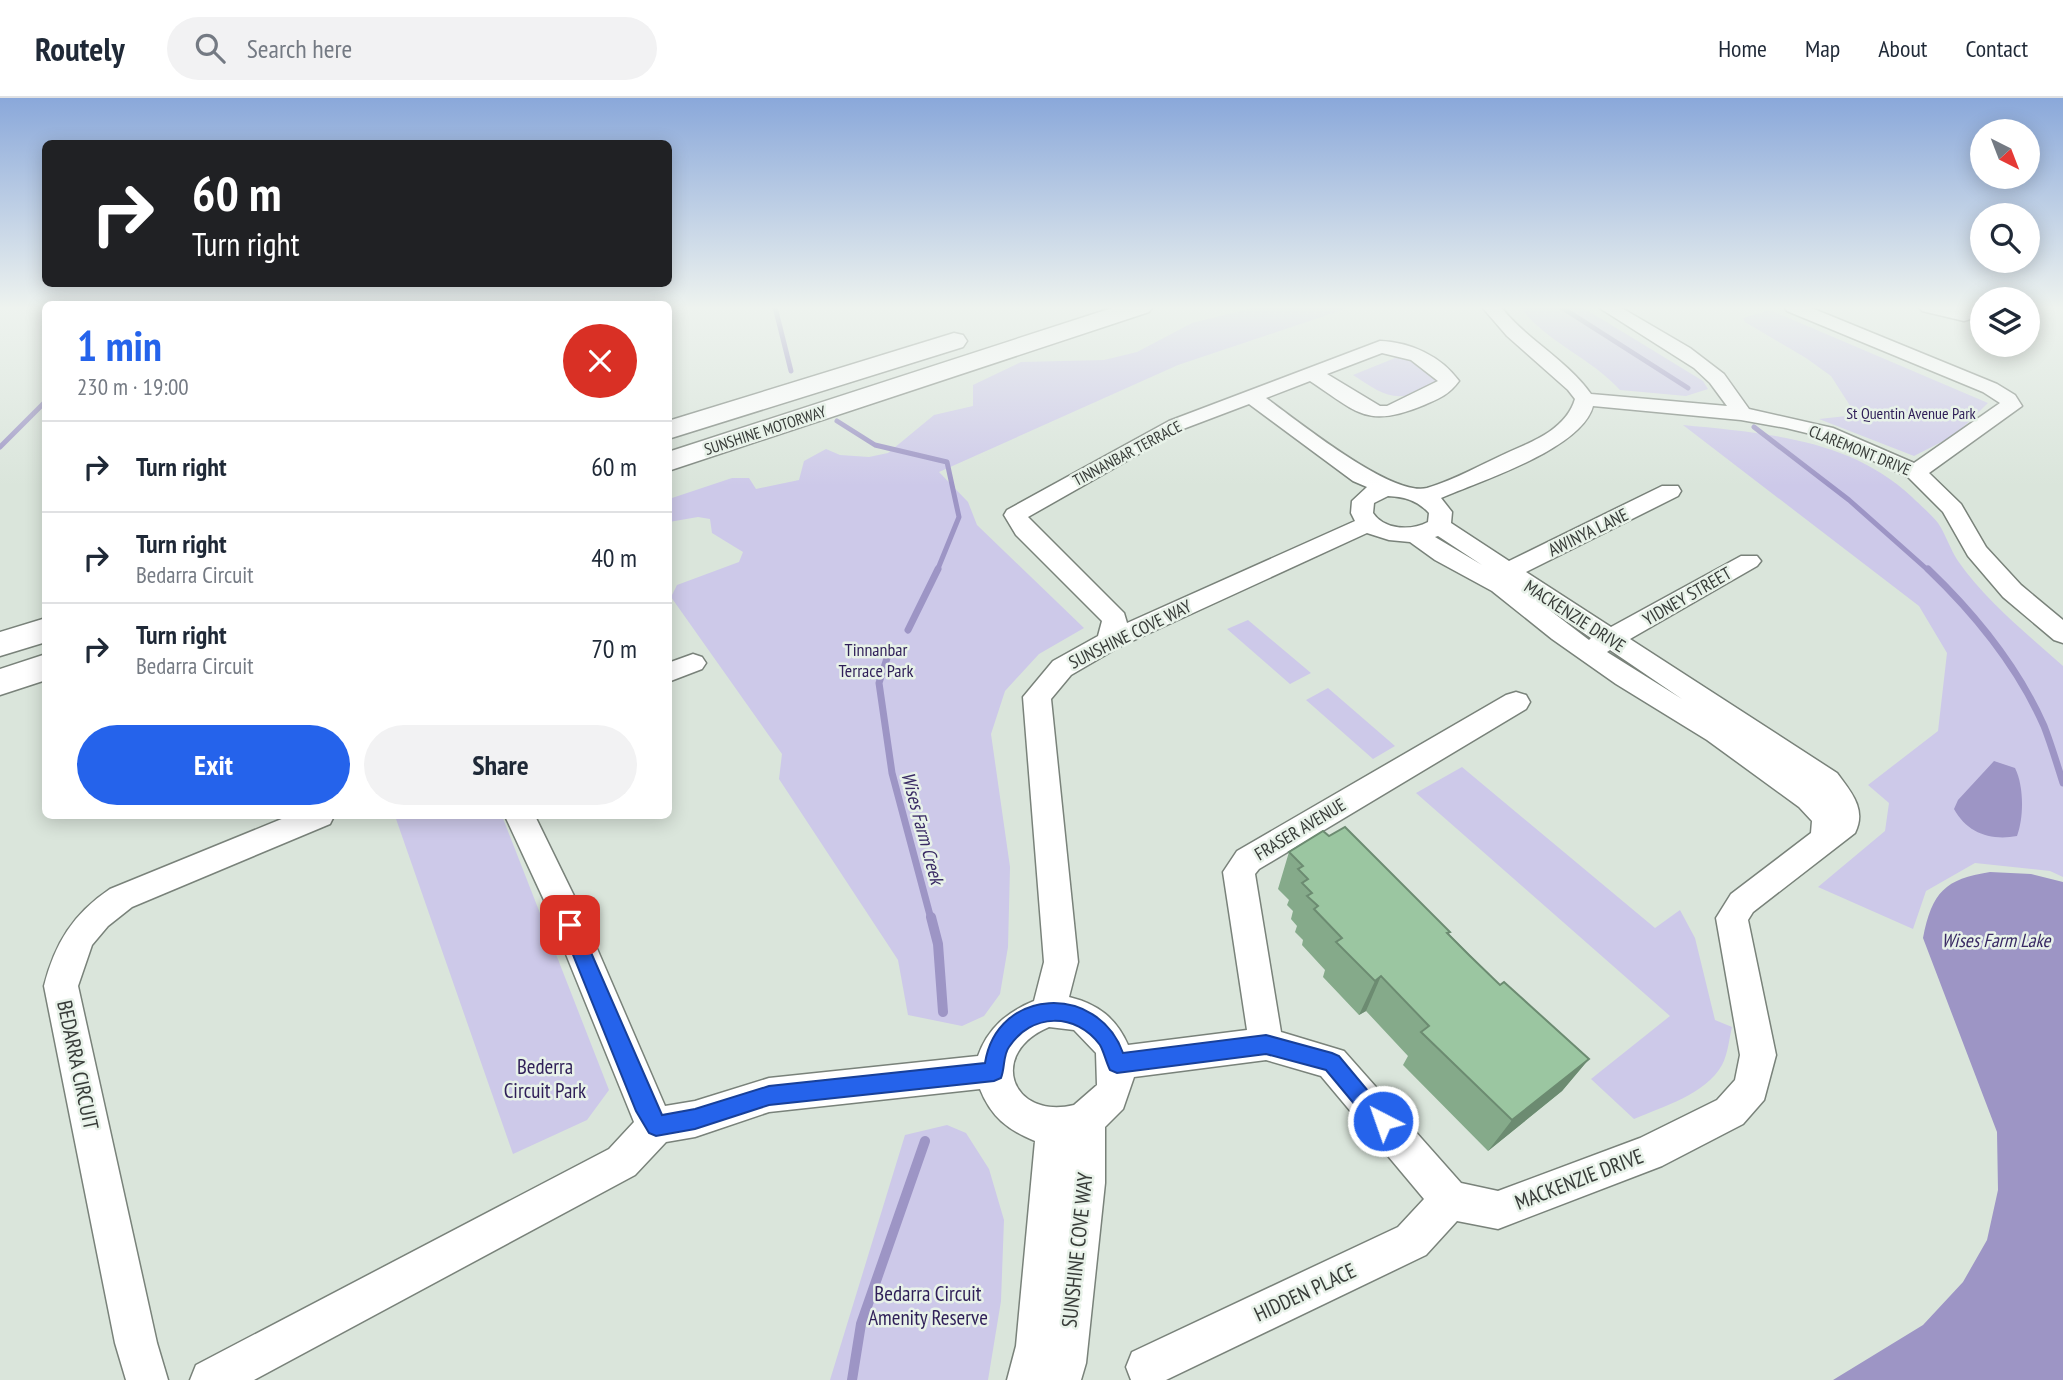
<!DOCTYPE html>
<html lang="en">
<head>
<meta charset="utf-8">
<style>
	body { margin:0; font-family:"PT Sans Narrow",sans-serif; background:#f2f2f3; color:#1f2937; height:100vh; display:flex; flex-direction:column; font-size:26px; white-space:nowrap }
	* { box-sizing:border-box; margin:0 }
	p { font-size:23px; color:#747a83 }
	.icon { flex:none; width:38px; height:38px; fill:none; stroke:currentColor; stroke-width:2; stroke-linecap:round; stroke-linejoin:round }
	.map { position:relative; flex:1; overflow:hidden }
	.sheet { position:absolute; left:42px; top:203px; width:630px; height:518px; display:flex; flex-direction:column; background:#fff; border-radius:10px; box-shadow:0 4px 18px #0003 }
	.sheet>* { flex:none }
	.guide { position:absolute; left:42px; top:42px; width:630px; height:147px; border-radius:10px; box-shadow:0 4px 18px #0003; background:#202124; color:#fff; overflow:hidden }
	.needle { width:46px; rotate:138deg }
	.fabs { position:absolute; left:1970px; top:21px; display:grid; gap:14px }
	.fabs a { display:grid; place-items:center; width:70px; height:70px; border-radius:50%; background:#fff; box-shadow:0 4px 18px #0003; font-size:35px }
	.pin { position:absolute; display:grid; place-items:center; width:60px; height:60px; color:#fff; margin:-30px; border-radius:14px; box-shadow:0 4px 10px #0006 }
	.me { position:absolute; width:77px; margin:-38px; rotate:319deg; stroke-linejoin:round; filter:drop-shadow(0 0 5px #0008) }
	.turn { display:flex; align-items:center; gap:24px; height:147px; padding:0 35px; font-size:32px }
	.turn .icon { width:91px; height:91px; stroke-width:2.5 }
	.turn b { display:block; font-size:49px; line-height:60px }
	.round { display:grid; place-items:center; flex:none; width:74px; height:74px; border-radius:37px; background:#f2f2f3 }
	.head { display:flex; align-items:center; justify-content:space-between; height:119px; padding:0 35px }
	h1 { font-size:42px; font-weight:700; line-height:52px; color:#2563eb }
	.primary-button { display:flex; gap:14px; margin-top:auto; padding:14px 35px }
	.primary-button a { flex:1; height:80px; border-radius:42px; background:#2563eb; color:#fff; font-size:28px; font-weight:700; line-height:80px; text-align:center }
	.primary-button a+a { background:#f2f2f3; color:#1f2937 }
	ul { padding:0; list-style:none }
	li { display:flex; align-items:center; gap:21px; height:91px; padding:0 35px; border-top:2px solid #e0e1e3 }
	li div { flex:1 }
	li b { display:block; font-size:26px }
	li em { font-style:normal }
	header { display:flex; align-items:center; gap:42px; box-sizing:border-box; height:98px; padding:0 35px; background:#fff; border-bottom:2px solid #e0e1e3 }
	header strong { font-size:33px }
	nav { display:flex; gap:38px; margin-inline-start:auto; font-size:24px }
	.search { width:490px; height:63px; background:#f2f2f3; display:flex; align-items:center; gap:18px; box-sizing:border-box; padding:0 24px; border-radius:38px; color:#747a83; font-size:26px }
	.map>svg:first-child { display:block }
</style>
</head>
<body>
<header>
<strong>Routely</strong>
<div class="search"><svg class="icon" aria-label="search" viewBox="0 0 24 24"><circle cx="10" cy="10" r="6"/><path d="M15 15l6 6"/></svg>Search here</div>
<nav><a>Home</a><a>Map</a><a>About</a><a>Contact</a></nav>
</header>
<div class="map">
<svg width="2063" height="1282" viewBox="0 0 2063 1282">
	<rect width="100%" height="100%" fill="#dae5db"/>
	<path fill="#cdc9e9" d="M 1256,209 L 1351,209 L 1178,267 L 939,374 L 968,404 L 977,427 L 1084,530 L 1039,556 L 1005,593 L 991,636 L 1010,769 L 1008,849 L 1000,896 L 984,918 L 962,928 L 908,917 L 898,862 L 779,681 L 782,656 L 671,499 L 677,487 L 739,464 L 743,454 L 712,435 L 710,421 L 698,419 L 669,424 L 669,401 L 732,380 L 749,380 L 756,391 L 799,382 L 804,363 L 826,351 L 840,357 L 869,359 L 888,355 L 934,317 L 973,308 L 973,287 L 1021,264 L 1104,262 L 1137,254 L 1192,225 Z
		M 1520,209 L 1582,209 L 1703,283 L 1708,291 L 1686,298 L 1620,292 C 1591,260 1546,244 1520,209 Z
		M 1770,212 L 1988,305 L 1955,337 L 1914,358 L 1819,321 L 1856,317 L 1831,278 L 1806,260 L 1745,224 L 1743,220 Z
		M 1400,258 L 1413,259 L 1439,282 C 1434,289 1428,291 1420,294 C 1391,305 1378,293 1353,277 Z
		M 1683,327 C 1763,335 1850,340 1912,399 C 1920,407 1931,416 1938,425 C 1946,437 1950,451 1958,463 C 1986,503 2027,536 2063,568 L 2063,779 L 2050,773 L 1975,765 L 1926,793 L 1913,831 L 1818,789 L 1885,733 L 1889,705 L 1868,687 L 1938,633 L 1947,555 L 1919,508 Z
		M 1248,522 L 1311,575 L 1290,586 L 1227,531 Z
		M 1328,590 L 1395,648 L 1373,661 L 1306,602 Z
		M 1462,669 L 1655,830 L 1680,812 L 1695,840 L 1715,922 L 1732,929 C 1729,941 1728,956 1722,967 C 1706,996 1662,1009 1634,1021 L 1591,981 L 1670,918 L 1416,695 Z
		M 395,718 L 502,718 L 609,992 L 587,1022 L 513,1056 Z
		M 947,1027 L 966,1035 L 989,1071 L 1004,1122 L 1001,1203 L 988,1282 L 830,1282 L 905,1037 Z"/>
	<path fill="#9d95c5" d="M 1994,663 L 2015,670 C 2024,688 2024,719 2017,738 C 1991,743 1967,735 1954,711 L 1958,702 Z
		M 1990,774 L 2031,776 L 2063,784 L 2063,1282 L 1833,1282 L 1923,1227 L 1963,1184 L 1987,1142 L 1998,1092 L 1997,1034 L 1923,840 C 1932,794 1945,781 1990,774 Z"/>
	<g fill="none" stroke-linecap="round" stroke-linejoin="round">
		<path stroke="#9d95c5" stroke-width="5" d="M 775,209 L 791,273
			M 1561,209 L 1688,290
			M 837,323 L 875,347 L 947,364 L 959,419 L 937,473
			M 1754,329 L 1849,402 L 1929,473
			M 0,349 L 46,303"/>
		<path stroke="#9d95c5" stroke-width="7" d="M 1928,471 C 1974,515 2018,569 2044,628 C 2051,646 2057,666 2063,685
			M 908,532 L 938,471
			M 889,554 L 879,585 L 892,675 L 931,821"/>
		<path stroke="#9d95c5" stroke-width="10" d="M 931,819 L 938,846 L 943,914
			M 852,1282 L 861,1226 L 925,1043"/>
		<g stroke="#79827a" stroke-width="3">
			<path id="street" d="M 1482,209 L 1501,209 C 1527,242 1566,261 1591,296 L 1727,308 L 1710,285 L 1694,270 L 1598,209 L 1620,209 L 1690,250 L 1724,276 L 1749,311 L 1833,330 L 1914,365 L 2000,305 L 1983,294 L 1787,213 L 1784,209 L 1809,209 L 1997,286 L 2015,297 L 2022,308 L 1929,375 L 1961,406 L 1986,449 L 2021,487 L 2063,522 L 2063,545 L 2054,542 L 2003,499 L 1968,458 L 1943,414 L 1908,379 L 1819,338 L 1786,330 L 1741,322 L 1593,308 C 1582,351 1480,383 1441,400 L 1452,414 L 1451,425 L 1509,463 L 1662,388 L 1678,388 L 1681,393 L 1678,398 L 1526,474 L 1611,529 L 1741,458 L 1757,458 L 1761,463 L 1757,468 L 1630,541 L 1837,675 C 1851,694 1867,711 1855,735 L 1753,814 L 1748,822 L 1776,957 L 1764,1002 L 1743,1026 L 1662,1068 L 1498,1131 L 1457,1123 L 1426,1157 L 1166,1282 L 1131,1282 L 1126,1269 L 1132,1254 L 1398,1129 L 1424,1101 L 1321,978 L 1266,962 L 1134,979 L 1123,1011 L 1105,1029 L 1105,1085 L 1086,1265 L 1081,1282 L 1007,1282 L 1016,1248 L 1035,1043 C 1008,1032 991,1019 980,991 L 769,1014 L 695,1039 L 666,1044 L 635,1077 L 254,1282 L 190,1282 L 196,1267 L 609,1051 L 634,1024 L 544,802 L 505,718 L 535,718 L 576,802 L 665,1008 L 695,1003 L 769,980 L 978,958 C 988,930 1007,914 1034,903 L 1044,864 L 1023,599 L 1053,563 L 1098,538 L 1102,523 L 1016,437 L 1004,417 L 1007,412 L 1169,323 L 1380,243 C 1410,244 1441,258 1459,283 C 1449,297 1438,301 1424,307 C 1367,331 1357,314 1310,283 L 1266,300 C 1297,322 1391,399 1427,390 C 1455,382 1484,365 1511,353 C 1537,342 1567,329 1575,301 L 1568,292 L 1507,238 ZM 1382,255 L 1411,262 L 1438,283 L 1387,308 L 1380,308 L 1327,276 ZM 1249,306 L 1353,383 L 1367,389 L 1352,403 L 1351,415 L 1355,423 L 1127,525 L 1124,515 L 1028,419 L 1183,331 ZM 1388,398 C 1405,399 1417,402 1429,415 L 1428,424 C 1411,433 1384,432 1373,415 L 1374,405 ZM 1367,435 L 1389,442 L 1410,444 L 1435,462 L 1492,493 L 1552,541 L 1616,586 L 1707,642 L 1799,709 L 1812,723 L 1811,735 L 1731,796 L 1716,820 L 1740,957 L 1735,982 L 1717,1002 L 1640,1040 L 1498,1093 L 1461,1085 L 1344,953 L 1281,934 L 1255,776 L 1259,771 L 1526,611 L 1530,604 L 1526,597 L 1516,594 L 1506,597 L 1237,753 L 1223,774 L 1247,932 L 1128,947 C 1116,920 1098,906 1069,899 L 1078,864 L 1051,601 L 1071,577 L 1119,549 ZM 1438,438 L 1482,467 L 1435,439 ZM 1547,510 L 1591,540 L 1589,542 ZM 1610,552 L 1682,601 L 1607,554 ZM 1049,929 L 1074,932 L 1096,955 L 1097,987 L 1074,1007 C 1011,1022 987,955 1049,929 Z
				M 1919,209 L 1983,209 L 1983,217 L 1964,223 L 1922,213 Z
				M 693,556 L 702,559 L 706,565 L 702,571 L 668,584 L 668,565 Z
				M 289,718 L 334,718 L 330,726 L 132,809 L 108,828 L 92,847 L 78,888 L 157,1245 L 168,1282 L 126,1282 L 115,1245 L 44,888 C 55,845 73,816 110,791 Z"/>
		</g>
		<g stroke="#79827a" stroke-width="3">
			<path id="highway" d="M 1115,209 L 1153,209 L 1149,214 L 668,373 L 668,354 Z
				M 954,235 L 963,237 L 967,243 L 963,249 L 668,341 L 668,323 Z
				M 46,520 L 46,544 L 0,558 L 0,534 Z
				M 46,556 L 46,582 L 0,597 L 0,571 Z"/>
		</g>
		<use href="#street" fill="#fff" fill-rule="evenodd"/>
		<use href="#highway" fill="#fff" fill-rule="evenodd"/>
	</g>
	<path fill="#85aa8a" d="M 1329,738 L 1449,836 L 1500,887 L 1589,961 L 1562,993 L 1488,1053 L 1403,967 L 1408,958 L 1366,913 L 1359,917 L 1323,879 L 1325,872 L 1302,847 L 1303,842 L 1295,834 L 1297,828 L 1291,821 L 1293,813 L 1287,807 L 1289,802 L 1278,791 L 1289,754 Z"/>
	<path fill="#6c8b71" d="M 1381,878 L 1366,913 L 1359,917 L 1375,883 Z
		M 1589,961 L 1562,993 L 1488,1053 L 1512,1022 Z"/>
	<path fill="#9bc6a1" stroke="#6c8b71" stroke-width="2" d="M 1345,729 L 1450,834 L 1447,835 L 1469,857 L 1500,887 L 1504,884 L 1589,961 L 1512,1022 L 1421,934 L 1429,928 L 1381,878 L 1375,883 L 1336,844 L 1342,840 L 1314,811 L 1318,808 L 1307,798 L 1312,795 L 1302,785 L 1308,781 L 1298,771 L 1303,768 L 1289,754 L 1323,733 L 1329,738 Z"/>
	<linearGradient id="sky" x2="0" y2="1"><stop stop-color="#8aa8da"/><stop offset="0.54" stop-color="#eef3ef"/><stop offset="1" stop-color="#eef3ef" stop-opacity="0"/></linearGradient>
	<rect width="2063" height="388" fill="url(#sky)"/>
	<path fill="#2563eb" stroke="#184099" stroke-width="2" d="M 570,819 L 577,822 L 579,827 L 662,1017 L 695,1011 L 769,988 L 985,965 C 997,889 1098,885 1123,955 L 1266,937 L 1332,955 L 1339,958 L 1393,1023 L 1390,1031 L 1383,1034 L 1375,1031 L 1326,972 L 1266,956 L 1117,975 L 1110,972 C 1106,964 1104,954 1100,947 C 1076,914 1031,915 1009,949 C 1003,957 1005,970 1001,980 L 994,983 L 769,1007 L 695,1031 L 656,1038 L 649,1035 L 636,1013 L 561,827 L 564,822 Z"/>
	<g text-anchor="middle" dominant-baseline="central" stroke-width="5" stroke-linejoin="round" paint-order="stroke">
		<g font-size="16" fill="#2f1f58" stroke="#e8f2e9">
			<text x="1911" y="315">St Quentin Avenue Park</text>
		</g>
		<g font-size="16" fill="#383c39" stroke="#e8f2e9">
			<text transform="translate(765 332) rotate(-18)">SUNSHINE MOTORWAY</text>
			<text transform="translate(1860 352) rotate(22)">CLAREMONT DRIVE</text>
			<text transform="translate(1127 355) rotate(-28)">TINNANBAR TERRACE</text>
		</g>
		<g font-size="18" fill="#383c39" stroke="#e8f2e9">
			<text transform="translate(1588 434) rotate(-26)">AWINYA LANE</text>
			<text transform="translate(1687 498) rotate(-30)">YIDNEY STREET</text>
			<text transform="translate(1575 518) rotate(33)">MACKENZIE DRIVE</text>
			<text transform="translate(1130 536) rotate(-26)">SUNSHINE COVE WAY</text>
			<text transform="translate(1300 731) rotate(-31)">FRASER AVENUE</text>
		</g>
		<g font-size="18" fill="#2f1f58" stroke="#e8f2e9">
			<text x="876" y="551">Tinnanbar<tspan x="876" dy="21">Terrace Park</tspan></text>
		</g>
		<g font-size="19" font-style="italic" fill="#382963" stroke="#e8f2e9">
			<text transform="translate(923 730) rotate(75)">Wises Farm Creek</text>
			<text x="1996" y="842">Wises Farm Lake</text>
		</g>
		<g font-size="21" fill="#383c39" stroke="#e8f2e9">
			<text transform="translate(78 967) rotate(78)">BEDARRA CIRCUIT</text>
			<text transform="translate(1579 1081) rotate(-21)">MACKENZIE DRIVE</text>
			<text transform="translate(1077 1152) rotate(-84)">SUNSHINE COVE WAY</text>
			<text transform="translate(1305 1194) rotate(-25)">HIDDEN PLACE</text>
		</g>
		<g font-size="21" fill="#2f1f58" stroke="#e8f2e9">
			<text x="545" y="968">Bederra<tspan x="545" dy="24">Circuit Park</tspan></text>
			<text x="928" y="1195">Bedarra Circuit<tspan x="928" dy="24">Amenity Reserve</tspan></text>
		</g>
	</g>
</svg>
<div class="fabs">
<a><svg class="needle" viewBox="-14 -14 28 28"><path d="M0-13l5 13h-10z" fill="#e53935"/><path d="M0 13l5-13h-10z" fill="#747a83"/></svg></a>
<a><svg class="icon" aria-label="search" viewBox="0 0 24 24"><circle cx="10" cy="10" r="6"/><path d="M15 15l6 6"/></svg></a>
<a><svg class="icon" aria-label="layers" viewBox="0 0 24 24"><path d="M12 4l9 5-9 5-9-5zM3 14l9 5 9-5"/></svg></a>
</div>
<div class="pin" style="left:570px;top:827px;background:#d93025"><svg class="icon" aria-label="arrive" viewBox="0 0 24 24"><path d="M6 21V4h12l-3 4 3 4H6"/></svg></div>
<svg class="me" style="left:1383px;top:1023px" viewBox="-20 -20 40 40"><circle r="17" fill="#2563eb" stroke="#fff" stroke-width="3"/><path d="M0-11L8 9 0 5-8 9z" fill="#fff"/></svg>
<div class="guide">
<div class="turn"><svg class="icon" aria-label="right" viewBox="0 0 24 24"><path d="M7 20v-9h11M14 6l5 5-5 5"/></svg><div><b>60 m</b>Turn right</div></div>
</div>
<section class="sheet">
<div class="head"><div><h1>1 min</h1><p>230 m · 19:00</p></div><a class="round" style="background:#d93025;color:#fff"><svg class="icon" aria-label="close" viewBox="0 0 24 24"><path d="M6 6l12 12M18 6L6 18"/></svg></a></div>
<ul>
<li><svg class="icon" aria-label="right" viewBox="0 0 24 24"><path d="M7 20v-9h11M14 6l5 5-5 5"/></svg><div><b>Turn right</b></div><em>60 m</em></li>
<li><svg class="icon" aria-label="right" viewBox="0 0 24 24"><path d="M7 20v-9h11M14 6l5 5-5 5"/></svg><div><b>Turn right</b><p>Bedarra Circuit</p></div><em>40 m</em></li>
<li><svg class="icon" aria-label="right" viewBox="0 0 24 24"><path d="M7 20v-9h11M14 6l5 5-5 5"/></svg><div><b>Turn right</b><p>Bedarra Circuit</p></div><em>70 m</em></li>
</ul>
<div class="primary-button"><a>Exit</a><a>Share</a></div>
</section>
</div>
</body>
</html>
